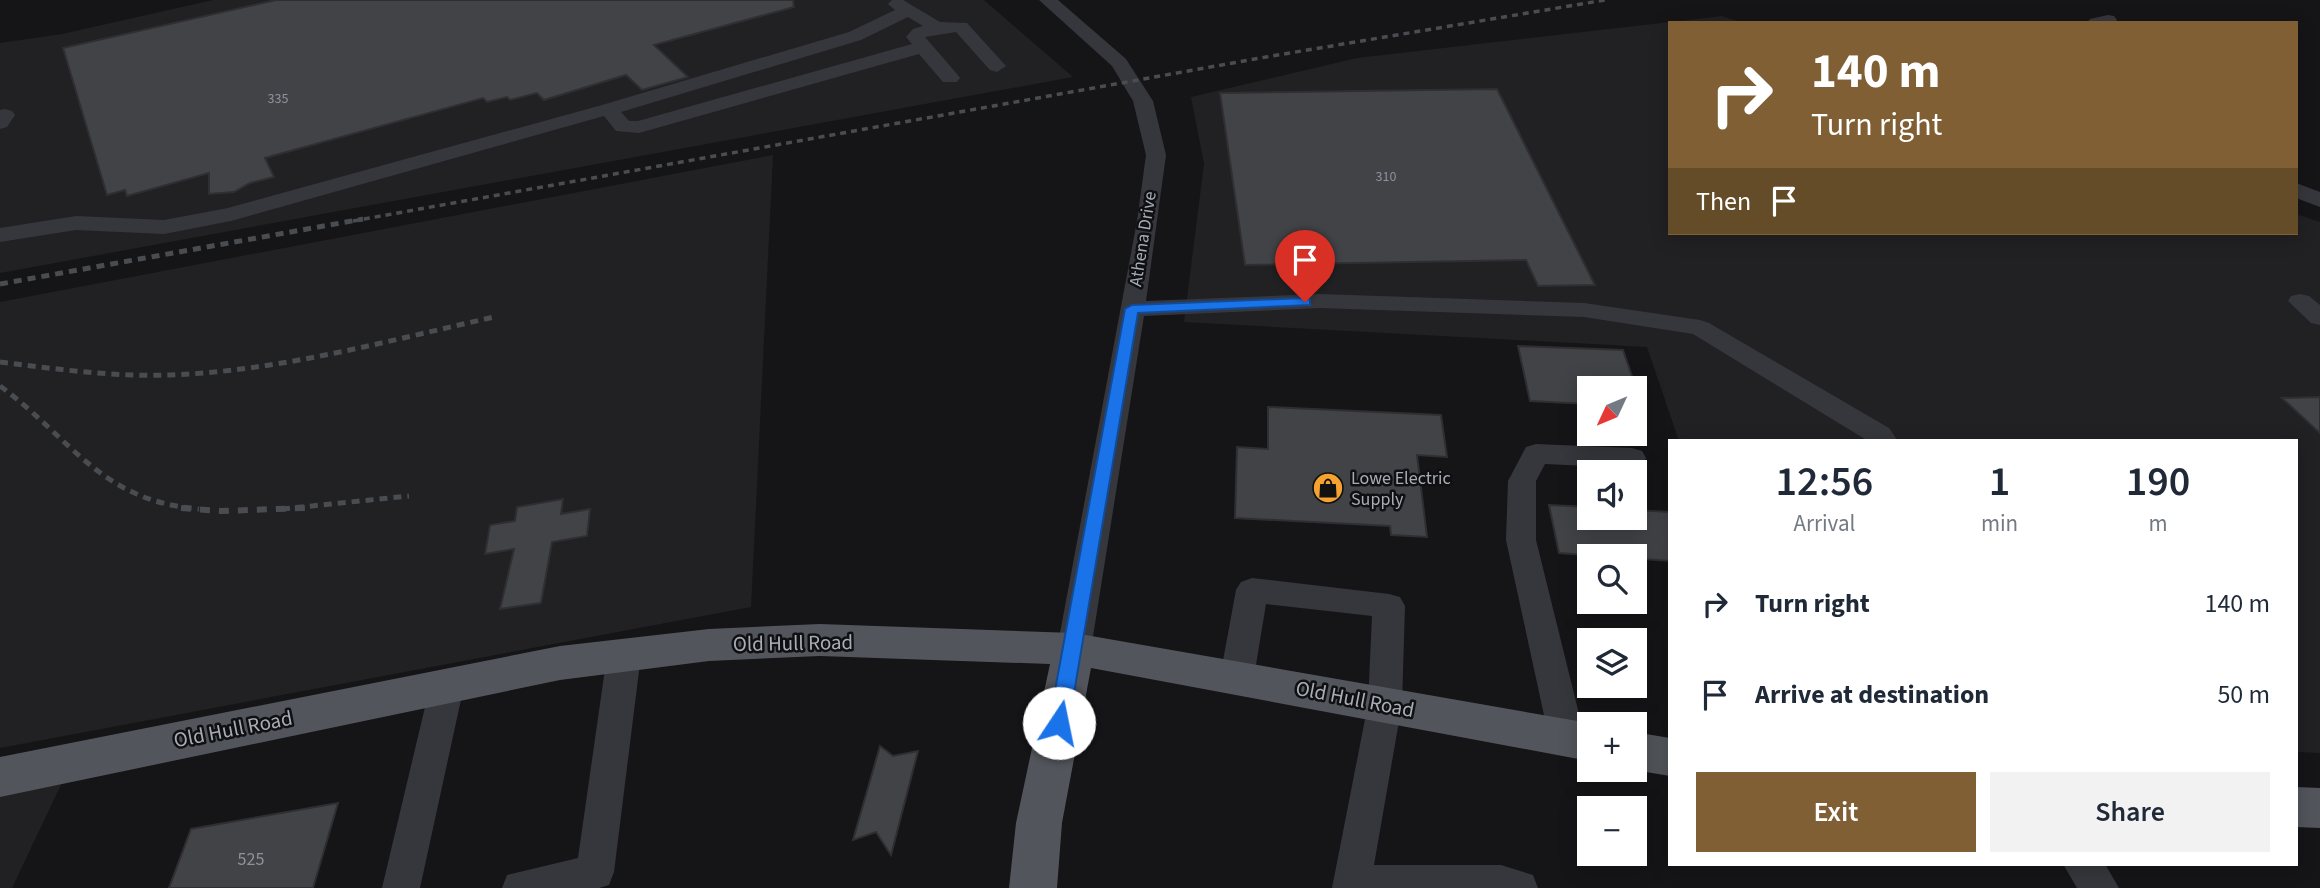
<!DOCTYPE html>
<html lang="en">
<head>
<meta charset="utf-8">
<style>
	body { margin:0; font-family:"Source Sans 3",sans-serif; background:#f2f2f3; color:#1f2937; height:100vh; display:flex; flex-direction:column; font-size:26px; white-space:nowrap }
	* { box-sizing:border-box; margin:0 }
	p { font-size:23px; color:#747a83 }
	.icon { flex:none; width:38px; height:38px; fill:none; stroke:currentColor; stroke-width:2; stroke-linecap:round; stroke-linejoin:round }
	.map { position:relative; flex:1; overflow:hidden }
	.drawer { position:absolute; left:1668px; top:439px; width:630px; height:427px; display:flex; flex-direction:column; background:#fff; border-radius:0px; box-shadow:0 4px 18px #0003 }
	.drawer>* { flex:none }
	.top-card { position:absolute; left:1668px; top:21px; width:630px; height:214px; border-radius:0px; box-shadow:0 4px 18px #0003; background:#7f5f33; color:#fff; overflow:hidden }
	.needle { width:46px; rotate:226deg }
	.controls { position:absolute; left:1577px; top:376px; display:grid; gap:14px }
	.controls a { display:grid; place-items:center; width:70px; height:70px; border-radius:0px; background:#fff; box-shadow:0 4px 18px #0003; font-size:35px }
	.pin { position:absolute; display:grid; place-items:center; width:60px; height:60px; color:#fff; margin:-72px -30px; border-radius:50% 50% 50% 0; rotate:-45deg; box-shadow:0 0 7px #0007 }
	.pin .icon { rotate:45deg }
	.me { position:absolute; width:77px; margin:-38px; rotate:11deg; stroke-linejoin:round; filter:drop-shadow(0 0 5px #0008) }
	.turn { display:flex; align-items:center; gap:24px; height:147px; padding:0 28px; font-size:32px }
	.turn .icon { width:91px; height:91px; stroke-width:2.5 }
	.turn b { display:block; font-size:49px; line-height:60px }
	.then { display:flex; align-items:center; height:66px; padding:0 28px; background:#0003; gap:14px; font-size:26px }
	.eta { display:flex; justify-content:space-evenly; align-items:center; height:119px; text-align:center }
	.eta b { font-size:42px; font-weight:600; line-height:49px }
	.button { display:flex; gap:14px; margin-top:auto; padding:14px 28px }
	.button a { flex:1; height:80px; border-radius:0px; background:#7f5f33; color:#fff; font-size:28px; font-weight:600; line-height:80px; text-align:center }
	.button a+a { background:#f2f2f3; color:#1f2937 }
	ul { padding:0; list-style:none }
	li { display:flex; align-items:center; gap:21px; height:91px; padding:0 28px }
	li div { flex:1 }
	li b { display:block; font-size:26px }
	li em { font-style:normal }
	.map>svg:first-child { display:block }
</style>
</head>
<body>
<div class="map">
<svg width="2320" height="888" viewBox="0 0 2320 888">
	<rect width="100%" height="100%" fill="#151517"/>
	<path fill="#212124" d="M 213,0 L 984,0 L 1073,77 L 0,273 L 0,43 L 62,34 Z
		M 1722,16 L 1743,23 L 1670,23 L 1670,233 L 2296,233 L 2296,214 L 2320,222 L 2320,753 L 2296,752 L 2296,441 L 1679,441 L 1647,347 L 1184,322 L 1204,164 L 1191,97 L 1357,58 Z
		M 773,155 L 751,607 L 0,748 L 0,302 Z
		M 67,772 L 12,888 L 0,888 L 0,785 Z"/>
	<path fill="#414347" stroke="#2f2f33" stroke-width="2" d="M 276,0 L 793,0 L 794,7 L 654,45 L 688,77 L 642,90 L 626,75 L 544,100 L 537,93 L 510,100 L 507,97 L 487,102 L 483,98 L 265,158 L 274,177 L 250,183 L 234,192 L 209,194 L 209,173 L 127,196 L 125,190 L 107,195 L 63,48 Z
		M 1497,89 L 1595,285 L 1538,286 L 1526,260 L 1245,265 L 1220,93 Z
		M 1518,346 L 1623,350 L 1636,388 L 1589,388 L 1589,404 L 1530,401 Z
		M 2320,397 L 2320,433 L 2282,398 Z
		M 1268,407 L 1441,415 L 1447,457 L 1417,455 L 1427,537 L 1391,535 L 1390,526 L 1235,518 L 1237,447 L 1268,449 Z
		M 563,499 L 561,514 L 590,509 L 587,536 L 552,542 L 541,603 L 500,609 L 514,549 L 485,554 L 490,525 L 515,521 L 517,507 Z
		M 1549,505 L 1589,507 L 1589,518 L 1634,518 L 1634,510 L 1670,512 L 1670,561 L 1559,553 Z
		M 880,746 L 893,756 L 918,751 L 891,855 L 876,832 L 853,840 Z
		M 338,803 L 313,888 L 169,888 L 191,829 Z"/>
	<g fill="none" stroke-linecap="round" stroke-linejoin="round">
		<path fill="#36373c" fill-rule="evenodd" d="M 892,0 L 903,0 L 940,22 L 967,23 L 1006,66 L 997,72 L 990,70 L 956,32 L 925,37 L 957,74 L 960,78 L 957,82 L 943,82 L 919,54 L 639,133 L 616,131 L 604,116 L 231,221 L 164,234 L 76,230 L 0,242 L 0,228 L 76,216 L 164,220 L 228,208 L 602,105 L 849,32 L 895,10 L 888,4 ZM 908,17 L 923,26 L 913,29 L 906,37 L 912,44 L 638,121 L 629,121 L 621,112 L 861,40 Z
			M 1039,0 L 1058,0 L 1126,59 L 1153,101 L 1166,155 L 1146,301 L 1320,294 L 1584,303 L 1700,320 L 1709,323 L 1889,428 L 1898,441 L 1868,441 L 1693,334 L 1584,317 L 1320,308 L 1144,316 L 1091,649 L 1086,658 L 1074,662 L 1062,658 L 1057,649 L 1137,221 L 1146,155 L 1133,101 L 1112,66 Z
			M 2108,15 L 2114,16 L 2117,20 L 2115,23 L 2087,23 L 2090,19 Z
			M 5,109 L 12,111 L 15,115 L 7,127 L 0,129 L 0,110 Z
			M 2296,183 L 2320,192 L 2320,207 L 2296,198 Z
			M 2300,294 L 2309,296 L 2320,305 L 2320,325 L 2311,323 L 2288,301 L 2291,296 Z
			M 1536,444 L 1632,448 L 1642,451 L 1646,458 L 1642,465 L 1632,468 L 1545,464 L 1536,481 L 1536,540 L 1585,738 L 1579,748 L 1567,753 L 1555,748 L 1549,738 L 1506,540 L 1508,481 L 1526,447 Z
			M 1252,578 L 1389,594 L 1400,597 L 1405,606 L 1402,704 L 1374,865 L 1501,865 L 1533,875 L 1538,888 L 1332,888 L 1368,704 L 1372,616 L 1266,604 L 1254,677 L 1249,687 L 1237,691 L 1225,687 L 1220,677 L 1236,590 L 1241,582 Z
			M 624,642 L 636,646 L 641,655 L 614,872 L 609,885 L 599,888 L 502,888 L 507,875 L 578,858 L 607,655 L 612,646 Z
			M 447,672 L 459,676 L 464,686 L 420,888 L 382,888 L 430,686 L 435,676 Z
			M 2063,864 L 2105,864 L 2119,888 L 2077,888 Z"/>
		<path fill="#52555b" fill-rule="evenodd" d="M 820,624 L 1074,633 L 1589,723 L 1592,724 L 1589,724 L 1589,761 L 1091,668 L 1062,823 L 1057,888 L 1009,888 L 1016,823 L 1050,664 L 820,656 L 709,661 L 560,680 L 0,797 L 0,757 L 560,646 L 709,629 Z
			M 1634,732 L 1670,738 L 1670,776 L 1634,770 Z
			M 2296,787 L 2320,788 L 2320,828 L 2296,827 Z"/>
		<path stroke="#494c51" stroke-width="3.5" stroke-dasharray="6 5" stroke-linecap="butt" d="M 353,221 L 1266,57 L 1605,0"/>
		<path stroke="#494c51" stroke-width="5" stroke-dasharray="8 6" stroke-linecap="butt" d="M 0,284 L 363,219
			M 0,362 C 56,369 113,377 170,375 C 279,371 387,341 494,317
			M 0,386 C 72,439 100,501 199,509
			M 282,509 L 409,496"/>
		<path stroke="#494c51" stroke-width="6" stroke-dasharray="10 9" stroke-linecap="butt" d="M 181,508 L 221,511 L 305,508"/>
	</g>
	<path fill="#1a73e8" stroke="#114b97" stroke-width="2" d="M 1305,298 L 1310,299 L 1310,305 L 1138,313 L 1069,723 L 1066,729 L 1059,732 L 1052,729 L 1049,723 L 1125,309 L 1132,305 Z"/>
	<defs>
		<g id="shop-disc" transform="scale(1.575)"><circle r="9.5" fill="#f5a22f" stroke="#101012"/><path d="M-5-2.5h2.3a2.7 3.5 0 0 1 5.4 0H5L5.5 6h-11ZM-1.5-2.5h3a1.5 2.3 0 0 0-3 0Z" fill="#111"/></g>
	</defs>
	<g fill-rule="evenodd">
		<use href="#shop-disc" x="1328" y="488"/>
	</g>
	<g text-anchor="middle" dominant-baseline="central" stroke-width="5" stroke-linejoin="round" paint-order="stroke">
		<g font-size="14" fill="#8e929b">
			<text x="278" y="99">335</text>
			<text x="1386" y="177">310</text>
		</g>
		<g font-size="18" fill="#a7adb7" stroke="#101012">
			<text transform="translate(1143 239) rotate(-81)">Athena Drive</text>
		</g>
		<g font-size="18" fill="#a7adb7" stroke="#101012" text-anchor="start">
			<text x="1351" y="478">Lowe Electric<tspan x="1351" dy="21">Supply</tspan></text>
		</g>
		<g font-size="18" fill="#8e929b">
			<text x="251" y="859">525</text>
		</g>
		<g font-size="21" fill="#a7adb7" stroke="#101012">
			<text transform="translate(793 643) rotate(-1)">Old Hull Road</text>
			<text transform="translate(1355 699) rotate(11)">Old Hull Road</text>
			<text transform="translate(233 729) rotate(-11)">Old Hull Road</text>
		</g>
	</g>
</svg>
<div class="controls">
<a><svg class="needle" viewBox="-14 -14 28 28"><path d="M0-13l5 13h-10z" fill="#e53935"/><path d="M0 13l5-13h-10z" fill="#747a83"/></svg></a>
<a><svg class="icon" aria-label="sound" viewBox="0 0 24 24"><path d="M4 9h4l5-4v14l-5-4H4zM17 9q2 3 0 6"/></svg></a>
<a><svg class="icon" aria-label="search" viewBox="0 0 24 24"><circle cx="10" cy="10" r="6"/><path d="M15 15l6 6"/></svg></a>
<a><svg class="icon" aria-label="layers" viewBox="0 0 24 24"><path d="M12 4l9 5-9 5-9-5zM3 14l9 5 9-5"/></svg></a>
<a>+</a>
<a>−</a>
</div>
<div class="pin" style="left:1305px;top:302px;background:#d93025"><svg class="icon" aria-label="arrive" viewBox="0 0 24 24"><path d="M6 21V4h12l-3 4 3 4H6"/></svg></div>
<svg class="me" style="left:1059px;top:723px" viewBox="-20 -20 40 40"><circle r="19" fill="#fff"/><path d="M0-13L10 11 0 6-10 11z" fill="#1a73e8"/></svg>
<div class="top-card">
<div class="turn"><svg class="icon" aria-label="right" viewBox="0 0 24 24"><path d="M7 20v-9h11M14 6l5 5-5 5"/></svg><div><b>140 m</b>Turn right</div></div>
<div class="then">Then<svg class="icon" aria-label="arrive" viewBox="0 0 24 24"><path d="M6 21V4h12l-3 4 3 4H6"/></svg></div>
</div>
<section class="drawer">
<div class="eta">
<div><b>12:56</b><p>Arrival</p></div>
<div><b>1</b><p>min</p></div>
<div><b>190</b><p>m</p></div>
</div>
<ul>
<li><svg class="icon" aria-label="right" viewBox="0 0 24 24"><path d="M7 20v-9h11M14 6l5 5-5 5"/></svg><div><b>Turn right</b></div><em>140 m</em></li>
<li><svg class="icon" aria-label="arrive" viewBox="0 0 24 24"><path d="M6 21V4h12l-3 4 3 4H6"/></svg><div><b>Arrive at destination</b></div><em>50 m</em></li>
</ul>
<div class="button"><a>Exit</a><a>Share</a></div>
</section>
</div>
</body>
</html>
